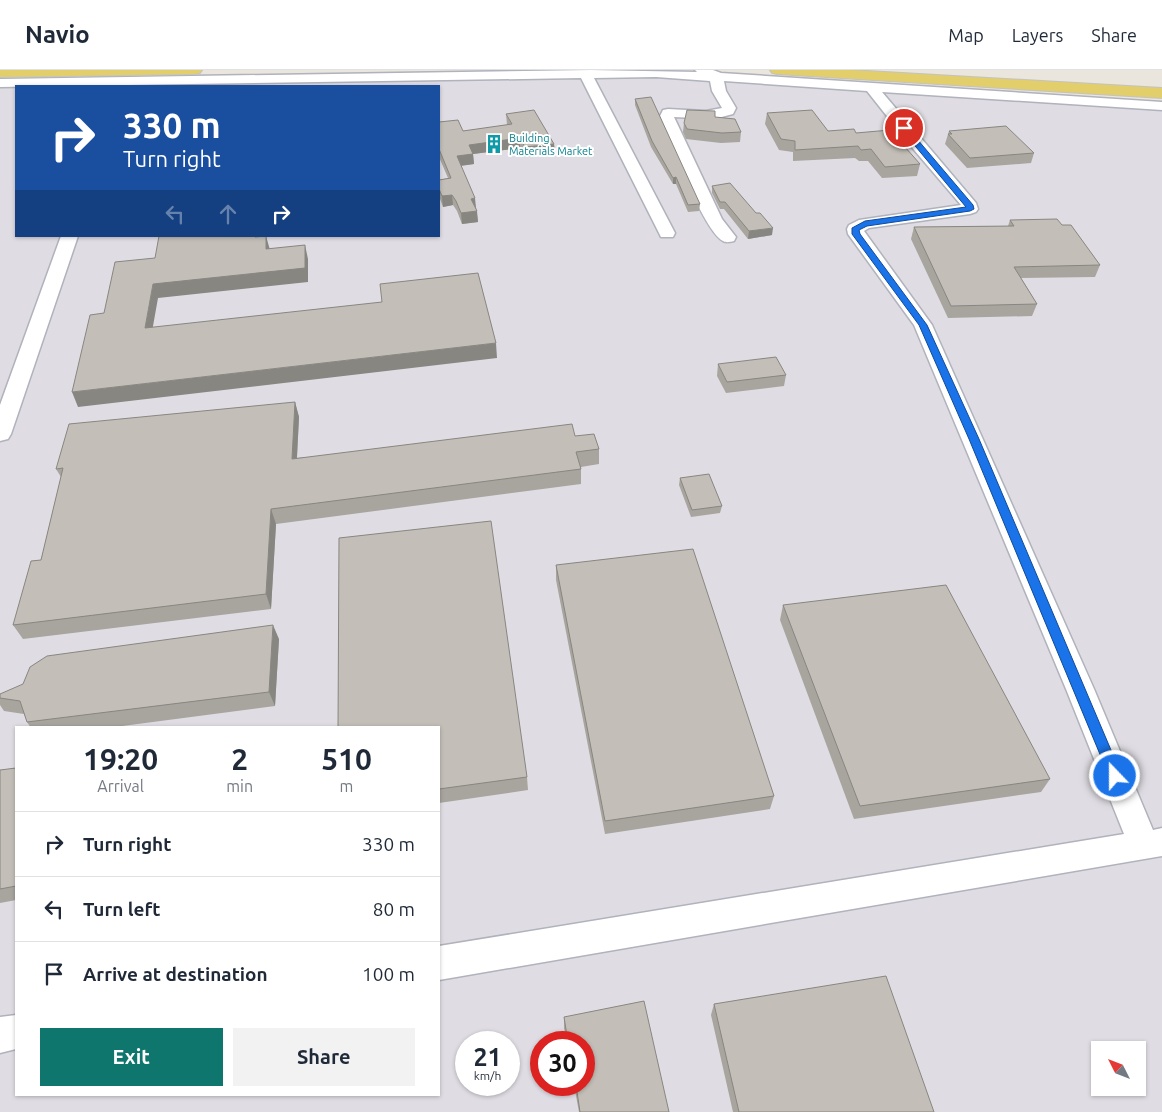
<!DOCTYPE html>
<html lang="en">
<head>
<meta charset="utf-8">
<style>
	body { margin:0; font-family:Ubuntu,sans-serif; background:#f2f2f3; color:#1f2937; height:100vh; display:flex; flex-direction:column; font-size:19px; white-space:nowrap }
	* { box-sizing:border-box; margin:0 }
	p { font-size:16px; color:#747a83 }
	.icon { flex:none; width:28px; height:28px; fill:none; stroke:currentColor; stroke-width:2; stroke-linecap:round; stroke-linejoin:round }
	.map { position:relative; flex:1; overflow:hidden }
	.sheet { position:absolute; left:15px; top:656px; width:425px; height:370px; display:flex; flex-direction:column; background:#fff; border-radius:0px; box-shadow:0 1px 4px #0004 }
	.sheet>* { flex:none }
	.hud { position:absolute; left:15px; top:15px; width:425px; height:152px; border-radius:0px; box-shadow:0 1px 4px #0004; background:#1a4fa0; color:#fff; overflow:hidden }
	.needle { width:32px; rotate:312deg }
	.fabs { position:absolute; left:1091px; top:971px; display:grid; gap:10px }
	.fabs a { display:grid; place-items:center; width:55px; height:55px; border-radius:0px; background:#fff; box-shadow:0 1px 4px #0004; font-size:25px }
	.speed { position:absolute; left:455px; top:961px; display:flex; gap:10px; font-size:25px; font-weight:700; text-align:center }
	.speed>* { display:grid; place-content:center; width:65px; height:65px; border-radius:50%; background:#fff; box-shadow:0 1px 4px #0004; line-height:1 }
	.speed small { font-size:12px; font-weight:400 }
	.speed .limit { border:8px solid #d22; background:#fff; color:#111 }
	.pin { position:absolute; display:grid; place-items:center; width:42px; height:42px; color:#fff; margin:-21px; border:2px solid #fff; border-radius:50%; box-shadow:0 1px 5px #0007 }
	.me { position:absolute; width:55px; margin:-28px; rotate:338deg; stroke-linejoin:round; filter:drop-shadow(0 0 4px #0008) }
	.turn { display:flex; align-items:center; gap:18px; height:105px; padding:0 25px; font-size:22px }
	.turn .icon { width:65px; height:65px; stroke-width:2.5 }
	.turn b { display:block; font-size:35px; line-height:42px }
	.lanes { display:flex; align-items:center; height:48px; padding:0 25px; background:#0003; justify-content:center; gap:25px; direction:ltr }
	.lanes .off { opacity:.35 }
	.eta { display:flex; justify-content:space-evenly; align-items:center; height:85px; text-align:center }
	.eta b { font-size:30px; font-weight:700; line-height:35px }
	.cta { display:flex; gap:10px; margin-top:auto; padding:10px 25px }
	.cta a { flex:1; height:58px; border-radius:0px; background:#0f766e; color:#fff; font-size:20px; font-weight:700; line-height:58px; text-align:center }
	.cta a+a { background:#f2f2f3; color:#1f2937 }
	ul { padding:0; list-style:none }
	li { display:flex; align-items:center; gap:15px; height:65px; padding:0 25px; border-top:1px solid #e0e1e3 }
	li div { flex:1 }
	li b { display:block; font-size:19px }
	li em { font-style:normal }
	header { display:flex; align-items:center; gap:30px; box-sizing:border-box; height:70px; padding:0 25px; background:#fff; border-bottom:1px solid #e0e1e3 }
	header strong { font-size:24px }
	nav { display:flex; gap:28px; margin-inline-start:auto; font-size:18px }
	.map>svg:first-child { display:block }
</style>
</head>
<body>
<header>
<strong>Navio</strong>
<nav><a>Map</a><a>Layers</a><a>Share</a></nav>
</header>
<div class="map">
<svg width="1162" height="1042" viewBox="0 0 1162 1042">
	<rect width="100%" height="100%" fill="#eae5dd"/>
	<path fill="#dfdde3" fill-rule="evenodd" d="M 655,6 L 1162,40 L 1162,1042 L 0,1042 L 0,12 ZM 16,16 L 439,16 L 439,166 L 16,166 ZM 16,658 L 439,658 L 439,1025 L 16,1025 ZM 466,972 L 509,972 L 509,1015 L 466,1015 ZM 541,972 L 584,972 L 584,1015 L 541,1015 ZM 1100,980 L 1138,980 L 1138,1018 L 1100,1018 Z"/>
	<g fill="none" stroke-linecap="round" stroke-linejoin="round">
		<g stroke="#b0b2bc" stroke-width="3">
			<path id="minor" d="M 591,0 L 697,2 L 695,0 L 713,0 L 721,3 L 1162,32 L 1162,40 L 882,22 L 976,133 L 978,139 L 976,142 L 970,144 L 869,158 L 864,161 L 932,255 L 1094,619 L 1153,760 L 1162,758 L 1162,786 L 439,910 L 439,876 L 1124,764 L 1066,619 L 914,255 L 848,164 L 847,159 L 849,155 L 859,150 L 961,135 L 909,74 L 867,21 L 724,11 L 726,21 L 736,38 L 733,44 L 714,49 L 674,47 L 722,149 L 736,167 L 734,171 C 730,172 726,173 723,171 C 703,160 670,70 660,46 L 663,40 L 668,39 L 706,41 L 722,38 L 712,21 L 710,11 L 656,7 L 594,8 L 675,163 L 673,167 L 661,167 L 659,163 L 581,8 L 0,17 L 0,9 Z
				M 61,166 L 78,166 L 11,364 L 8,369 L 0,371 L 0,335 Z
				M 16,945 L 16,979 L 0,983 L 0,947 Z"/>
		</g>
		<g stroke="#c3c3c3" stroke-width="2">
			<path id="major" d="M 0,0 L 202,0 L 200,3 L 195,4 L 0,7 Z
				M 770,0 L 850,0 L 1162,18 L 1162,28 L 777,4 L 772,3 Z"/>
		</g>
		<use href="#minor" fill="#fff" fill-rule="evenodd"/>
		<use href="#major" fill="#e2ce6a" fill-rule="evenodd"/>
	</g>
	<path fill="#a8a49e" d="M 635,29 L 700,134 L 699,141 L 688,142 L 676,114 L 673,114 L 651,77 L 635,35 Z
		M 767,43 L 828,61 L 856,63 L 920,94 L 917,106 L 882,108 L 868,91 L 859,91 L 855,88 L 793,91 L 793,82 L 779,80 L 765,54 Z
		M 506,44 L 554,74 L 555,83 L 525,87 L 520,78 L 473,84 L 474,94 L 461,96 L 476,137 L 478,152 L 462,154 L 457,141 L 453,135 L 443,137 L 439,126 L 439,110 L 448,108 L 439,87 L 439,52 L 463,61 L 507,55 Z
		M 715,47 L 741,62 L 740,72 L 721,73 L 686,69 L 683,62 L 684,53 Z
		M 949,61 L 1034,83 L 1031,93 L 967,98 L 945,74 Z
		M 712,116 L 772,165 L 748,169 L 724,139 L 720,139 L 712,123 Z
		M 1010,150 L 1062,155 L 1100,195 L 1095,207 L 1021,208 L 1037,234 L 1032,246 L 948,248 L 911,169 L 914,157 L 1008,156 Z
		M 718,294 L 786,305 L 784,316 L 726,323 L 717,306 Z
		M 295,332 L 299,347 L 297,388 L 575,366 L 599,379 L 599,394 L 581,397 L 581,414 L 276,454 L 271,539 L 23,569 L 13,555 L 41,490 L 61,407 L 56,399 Z
		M 680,408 L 722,436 L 720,443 L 691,447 L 679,415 Z
		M 556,495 L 774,726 L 770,739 L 605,764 L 556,510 Z
		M 783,535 L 1050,709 L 1041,722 L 854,749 L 780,550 Z
		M 279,569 L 275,636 L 107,658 L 31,658 L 27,652 L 24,644 L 4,641 L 0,635 L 0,624 Z
		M 439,658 L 527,707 L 528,720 L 439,733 Z
		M 16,698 L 16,830 L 0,833 L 0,700 Z
		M 714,934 L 934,1042 L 733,1042 L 711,945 Z
		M 564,947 L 669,1042 L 579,1042 L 574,1015 L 584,1015 L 584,972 L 567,972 L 564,958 Z"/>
	<path fill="#888681" d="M 520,68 L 520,78 L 473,84 L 474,94 L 458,96 L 457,86 L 469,75 Z
		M 554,74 L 555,83 L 525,87 L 525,77 Z
		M 676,107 L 676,114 L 673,114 L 673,108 Z
		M 452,125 L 453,135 L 443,137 L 442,126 Z
		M 475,128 L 476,138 L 471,129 Z
		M 477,141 L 478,152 L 462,154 L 461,143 Z
		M 773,158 L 772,165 L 748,169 L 749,161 Z
		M 266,166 L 270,180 L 266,179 Z
		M 305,175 L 308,189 L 308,212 L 158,228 L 150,273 L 145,258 L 153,214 Z
		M 496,273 L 497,288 L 78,337 L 72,322 Z
		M 295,332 L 299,347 L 296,404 L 292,389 Z
		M 271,439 L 276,454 L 271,539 L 266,524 Z
		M 273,555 L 279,569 L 275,636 L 269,622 Z"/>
	<path fill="#c3bfb8" stroke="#888681" d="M 651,27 L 700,134 L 688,135 L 676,107 L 673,108 L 652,71 L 635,29 Z
		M 534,40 L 554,74 L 525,77 L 520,68 L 469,75 L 473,84 L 457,86 L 475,128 L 471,129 L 477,141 L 461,143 L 456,131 L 452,125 L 442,126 L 439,119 L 439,110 L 451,108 L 439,79 L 439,52 L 458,50 L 463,61 L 512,54 L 506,44 Z
		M 687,40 L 715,41 L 715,47 L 735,49 L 741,62 L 722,63 L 687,59 L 684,53 Z
		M 812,40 L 828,61 L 854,59 L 856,63 L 890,60 L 920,94 L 885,97 L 871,79 L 861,80 L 858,76 L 795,80 L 795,71 L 781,69 L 767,43 Z
		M 1006,56 L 1034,83 L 970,88 L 948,64 L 952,64 L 949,61 Z
		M 730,113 L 756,143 L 760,143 L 773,158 L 749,161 L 725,132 L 720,132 L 712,116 Z
		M 1057,149 L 1062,155 L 1071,155 L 1100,195 L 1014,197 L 1037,234 L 951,236 L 914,157 L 1014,156 L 1010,150 Z
		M 159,166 L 255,166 L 255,167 L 266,166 L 266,179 L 305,175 L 305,198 L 153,214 L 145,258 L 382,232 L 380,214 L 478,203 L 496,273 L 72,322 L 90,245 L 104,243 L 115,192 L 155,188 Z
		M 776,287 L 786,305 L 727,312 L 718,294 Z
		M 295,332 L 292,389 L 572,354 L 575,366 L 594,364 L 599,379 L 576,382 L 581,399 L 271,439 L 266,524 L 13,555 L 31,491 L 41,490 L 63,398 L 56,399 L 69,354 Z
		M 709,404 L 722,436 L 692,440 L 680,408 Z
		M 491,451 L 527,707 L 439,719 L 439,658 L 338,658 L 339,468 Z
		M 693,479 L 774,726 L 605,751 L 556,495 Z
		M 946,515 L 1050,709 L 860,736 L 783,535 Z
		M 273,555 L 269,622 L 27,652 L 20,631 L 0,628 L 0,624 L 23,614 L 30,597 L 47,586 Z
		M 16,698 L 16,816 L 0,819 L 0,700 Z
		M 886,906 L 934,1042 L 739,1042 L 714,934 Z
		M 644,931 L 669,1042 L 580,1042 L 576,1015 L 584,1015 L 584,972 L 568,972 L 564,947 Z"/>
	<path fill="#1a73e8" stroke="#114b97" d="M 901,56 L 906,56 L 973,135 L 974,139 L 970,141 L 867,156 L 859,160 L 860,164 L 927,255 L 979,369 L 1122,706 L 1120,710 L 1115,711 L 1111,710 L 1109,706 L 969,369 L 919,255 L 852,164 L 852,158 L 865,151 L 966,137 L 901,59 Z"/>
	<defs>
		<g id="building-bare" transform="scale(1.5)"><path d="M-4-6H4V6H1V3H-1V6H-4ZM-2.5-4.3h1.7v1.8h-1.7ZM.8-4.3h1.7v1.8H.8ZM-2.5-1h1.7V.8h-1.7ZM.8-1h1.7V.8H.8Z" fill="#0f9aa8" stroke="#fff" stroke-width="2.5" paint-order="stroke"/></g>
	</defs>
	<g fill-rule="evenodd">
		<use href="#building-bare" x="494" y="74"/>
	</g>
	<g text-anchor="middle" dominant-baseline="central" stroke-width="4" stroke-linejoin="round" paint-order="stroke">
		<g font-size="11" fill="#0d838f" stroke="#fff" text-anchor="start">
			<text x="509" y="68">Building<tspan x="509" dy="13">Materials Market</tspan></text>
		</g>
	</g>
</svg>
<div class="fabs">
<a><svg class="needle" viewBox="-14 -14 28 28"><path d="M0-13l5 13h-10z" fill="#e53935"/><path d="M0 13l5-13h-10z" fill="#747a83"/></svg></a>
</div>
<div class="speed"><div>21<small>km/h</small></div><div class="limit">30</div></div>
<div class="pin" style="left:904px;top:58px;background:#d93025"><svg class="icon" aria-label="arrive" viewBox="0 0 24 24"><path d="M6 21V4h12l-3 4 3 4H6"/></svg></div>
<svg class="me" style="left:1115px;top:706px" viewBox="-20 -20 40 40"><circle r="17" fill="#1a73e8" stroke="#fff" stroke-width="3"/><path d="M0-11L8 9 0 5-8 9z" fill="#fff"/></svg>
<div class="hud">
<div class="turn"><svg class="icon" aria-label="right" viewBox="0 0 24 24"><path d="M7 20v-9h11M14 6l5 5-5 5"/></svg><div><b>330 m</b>Turn right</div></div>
<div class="lanes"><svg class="icon off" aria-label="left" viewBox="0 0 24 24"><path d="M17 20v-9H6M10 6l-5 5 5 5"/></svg><svg class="icon off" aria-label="ahead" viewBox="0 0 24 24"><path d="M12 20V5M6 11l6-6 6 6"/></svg><svg class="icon" aria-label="right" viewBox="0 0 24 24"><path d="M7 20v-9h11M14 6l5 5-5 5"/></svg></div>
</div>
<section class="sheet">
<div class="eta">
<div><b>19:20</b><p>Arrival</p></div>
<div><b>2</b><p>min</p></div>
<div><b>510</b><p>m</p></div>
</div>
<ul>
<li><svg class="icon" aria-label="right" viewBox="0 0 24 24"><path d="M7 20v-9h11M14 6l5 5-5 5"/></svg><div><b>Turn right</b></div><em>330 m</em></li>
<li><svg class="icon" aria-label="left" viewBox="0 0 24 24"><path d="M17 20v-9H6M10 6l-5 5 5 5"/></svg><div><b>Turn left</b></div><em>80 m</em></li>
<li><svg class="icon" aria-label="arrive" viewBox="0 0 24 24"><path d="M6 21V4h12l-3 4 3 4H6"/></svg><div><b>Arrive at destination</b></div><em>100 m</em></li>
</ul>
<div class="cta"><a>Exit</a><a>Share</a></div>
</section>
</div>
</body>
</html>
